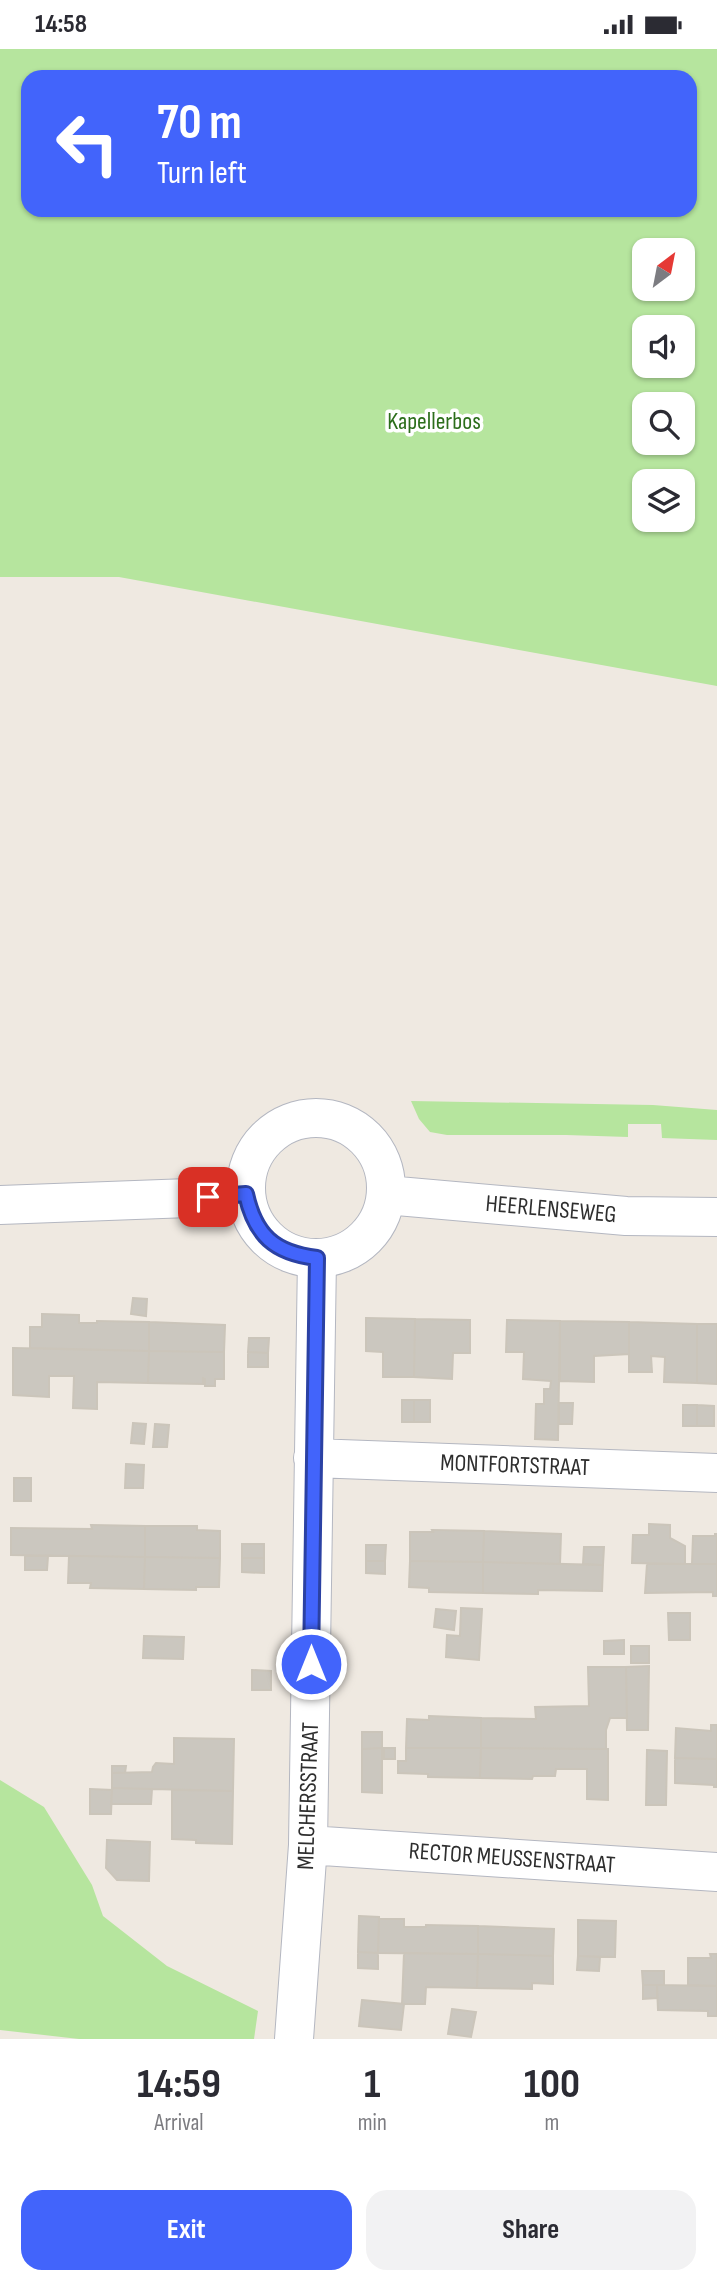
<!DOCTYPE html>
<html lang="en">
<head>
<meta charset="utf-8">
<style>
	body { margin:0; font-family:"Sofia Sans Condensed",sans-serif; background:#f2f2f3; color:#2b2b33; height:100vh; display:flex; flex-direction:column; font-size:26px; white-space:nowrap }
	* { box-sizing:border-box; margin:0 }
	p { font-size:23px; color:#7c7c81 }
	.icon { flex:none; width:38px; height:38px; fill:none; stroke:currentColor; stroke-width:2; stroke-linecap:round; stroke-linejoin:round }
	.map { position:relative; height:1990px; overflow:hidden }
	.drawer { display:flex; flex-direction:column; background:#fff; flex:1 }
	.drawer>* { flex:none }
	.top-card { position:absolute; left:21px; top:21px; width:676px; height:147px; border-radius:21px; box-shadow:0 2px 5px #0004; background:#4264fb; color:#fff; overflow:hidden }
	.needle { width:46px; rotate:32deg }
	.fabs { position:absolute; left:632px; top:189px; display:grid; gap:14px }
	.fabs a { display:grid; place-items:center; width:63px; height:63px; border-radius:14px; background:#fff; box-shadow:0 2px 5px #0004; font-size:35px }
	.pin { position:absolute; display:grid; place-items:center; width:60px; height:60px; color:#fff; margin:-30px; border-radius:14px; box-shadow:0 4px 10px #0006 }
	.me { position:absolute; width:77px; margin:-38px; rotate:0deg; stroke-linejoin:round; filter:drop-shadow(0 0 5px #0008) }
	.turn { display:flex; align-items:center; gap:24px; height:147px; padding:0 21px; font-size:32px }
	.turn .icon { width:91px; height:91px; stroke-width:2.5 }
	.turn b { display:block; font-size:49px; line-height:60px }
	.eta { display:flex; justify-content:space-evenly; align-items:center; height:119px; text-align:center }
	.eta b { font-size:42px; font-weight:700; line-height:49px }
	.action { display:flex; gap:14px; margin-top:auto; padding:14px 21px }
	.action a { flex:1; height:80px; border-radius:21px; background:#4264fb; color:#fff; font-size:28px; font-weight:700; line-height:80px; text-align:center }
	.action a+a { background:#f2f2f3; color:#2b2b33 }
	.status { display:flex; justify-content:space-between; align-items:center; height:49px; padding:0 35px; background:#fff; direction:ltr }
	.status svg { height:19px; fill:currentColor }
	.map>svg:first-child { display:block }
</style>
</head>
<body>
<div class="status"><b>14:58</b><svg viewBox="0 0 49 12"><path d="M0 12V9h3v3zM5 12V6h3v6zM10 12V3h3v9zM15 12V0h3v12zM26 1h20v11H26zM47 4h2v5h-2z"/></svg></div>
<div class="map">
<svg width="717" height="1990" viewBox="0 0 717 1990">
	<rect width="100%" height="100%" fill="#efe9e1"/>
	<path fill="#b6e59e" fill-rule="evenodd" d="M 0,0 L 717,0 L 717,637 L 119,528 L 0,528 ZM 28,28 L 690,28 L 690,161 L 28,161 ZM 644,201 L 682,201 L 682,240 L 644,240 ZM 682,278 L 682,317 L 644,317 L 644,278 ZM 644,355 L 682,355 L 682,394 L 644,394 ZM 644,432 L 682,432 L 682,471 L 644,471 Z
		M 411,1052 L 653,1056 L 717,1061 L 717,1091 L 662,1089 L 661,1075 L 628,1075 L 628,1088 L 566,1086 L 447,1086 L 430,1083 L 419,1070 Z
		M 0,1731 L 44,1758 L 92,1836 L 103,1867 L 167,1917 L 258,1962 L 254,1990 L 79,1990 L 0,1981 Z"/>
	<path fill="#cbc7bf" stroke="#cbc5ba" stroke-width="2" d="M 133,1249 L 147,1250 L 146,1267 L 131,1265 Z
		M 42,1265 L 79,1266 L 79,1274 L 97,1274 L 97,1272 L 149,1273 L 149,1302 L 30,1299 L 30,1278 L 42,1278 Z
		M 366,1269 L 415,1270 L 414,1328 L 383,1328 L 383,1303 L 366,1302 Z
		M 415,1270 L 470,1271 L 470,1304 L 453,1304 L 452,1330 L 414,1328 Z
		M 507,1271 L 560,1272 L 558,1391 L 535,1390 L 536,1355 L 544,1355 L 544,1340 L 550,1340 L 551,1332 L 523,1330 L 524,1303 L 506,1303 Z
		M 560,1272 L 629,1273 L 629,1305 L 594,1307 L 594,1333 L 560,1332 Z
		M 149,1273 L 225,1276 L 224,1303 L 149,1302 Z
		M 629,1273 L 697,1275 L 697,1334 L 664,1333 L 665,1308 L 651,1307 L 652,1323 L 629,1323 Z
		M 697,1275 L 717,1275 L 717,1335 L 697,1334 Z
		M 249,1289 L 269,1289 L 268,1304 L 248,1303 Z
		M 13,1299 L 149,1302 L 148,1334 L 97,1333 L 97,1360 L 73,1359 L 74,1327 L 49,1327 L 49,1348 L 13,1346 Z
		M 149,1302 L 224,1303 L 224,1330 L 215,1330 L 215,1337 L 205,1337 L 205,1330 L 203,1329 L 203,1335 L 148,1334 Z
		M 248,1303 L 268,1304 L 268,1318 L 248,1318 Z
		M 402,1351 L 414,1351 L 414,1373 L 402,1373 Z
		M 414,1351 L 430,1351 L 430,1373 L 414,1373 Z
		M 559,1354 L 573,1354 L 572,1375 L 559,1375 Z
		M 683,1356 L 697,1356 L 697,1377 L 683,1377 Z
		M 697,1356 L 714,1357 L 714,1377 L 697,1377 Z
		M 133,1374 L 146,1375 L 144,1395 L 131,1394 Z
		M 155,1375 L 169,1376 L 167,1398 L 153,1398 Z
		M 126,1415 L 144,1416 L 143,1439 L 125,1439 Z
		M 14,1429 L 31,1429 L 31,1452 L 14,1452 Z
		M 649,1475 L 670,1476 L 670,1489 L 685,1497 L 685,1515 L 632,1514 L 633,1486 L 649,1486 Z
		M 91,1476 L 145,1477 L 145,1508 L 11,1506 L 11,1479 L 92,1480 Z
		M 145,1477 L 197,1477 L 197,1481 L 220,1482 L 220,1509 L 145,1508 Z
		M 432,1481 L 484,1482 L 483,1513 L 410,1512 L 410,1483 L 433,1483 Z
		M 484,1482 L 561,1485 L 560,1515 L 483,1513 Z
		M 715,1485 L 717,1485 L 717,1515 L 692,1515 L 693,1487 L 715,1487 Z
		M 242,1495 L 264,1495 L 264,1509 L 242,1509 Z
		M 366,1496 L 386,1496 L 385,1512 L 366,1512 Z
		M 584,1498 L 604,1498 L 603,1516 L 583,1515 Z
		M 25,1507 L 48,1507 L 47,1521 L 25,1521 Z
		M 69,1507 L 145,1508 L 144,1540 L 90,1539 L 91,1534 L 68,1534 Z
		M 145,1508 L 220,1509 L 219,1538 L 196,1538 L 196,1541 L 144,1540 Z
		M 242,1509 L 264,1509 L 264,1524 L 242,1523 Z
		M 366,1512 L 385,1512 L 385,1525 L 366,1524 Z
		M 410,1512 L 483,1513 L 483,1544 L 429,1543 L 429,1539 L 409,1538 Z
		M 483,1513 L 603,1516 L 602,1542 L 538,1541 L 538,1545 L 483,1544 Z
		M 647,1515 L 717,1515 L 717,1547 L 713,1547 L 713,1543 L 645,1544 Z
		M 461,1559 L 482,1560 L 479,1611 L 446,1608 L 447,1586 L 460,1587 Z
		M 436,1560 L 456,1562 L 454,1581 L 434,1578 Z
		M 668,1564 L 690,1564 L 690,1591 L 669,1591 Z
		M 144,1587 L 184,1588 L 183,1610 L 143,1609 Z
		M 624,1591 L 624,1605 L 604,1605 L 604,1592 Z
		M 631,1597 L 649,1597 L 649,1614 L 631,1614 Z
		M 649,1617 L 648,1681 L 627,1681 L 626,1618 Z
		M 588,1618 L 626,1618 L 627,1669 L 610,1669 L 606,1681 L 606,1700 L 481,1699 L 481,1669 L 536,1670 L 535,1658 L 589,1657 Z
		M 252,1621 L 271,1622 L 271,1641 L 252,1641 Z
		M 429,1667 L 481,1669 L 481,1699 L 406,1699 L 407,1670 L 429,1671 Z
		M 711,1676 L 717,1676 L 717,1710 L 675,1709 L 676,1679 L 711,1682 Z
		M 362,1683 L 382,1683 L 382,1699 L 362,1700 Z
		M 174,1689 L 234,1690 L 233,1742 L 112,1739 L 112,1724 L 152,1723 L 153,1718 L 156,1714 L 174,1715 Z
		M 382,1699 L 382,1744 L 362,1743 L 362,1700 Z
		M 384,1699 L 395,1699 L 395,1710 L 384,1710 Z
		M 406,1699 L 481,1699 L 480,1729 L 428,1728 L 428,1725 L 398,1724 L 398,1712 L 406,1712 Z
		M 481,1699 L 608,1700 L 608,1751 L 587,1750 L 587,1720 L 556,1720 L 555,1727 L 533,1727 L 532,1730 L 480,1729 Z
		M 647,1701 L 667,1702 L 666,1756 L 646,1756 Z
		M 675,1709 L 717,1710 L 717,1738 L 714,1738 L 714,1736 L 675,1734 Z
		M 112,1717 L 126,1717 L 125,1724 L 112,1724 Z
		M 112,1739 L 152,1740 L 151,1755 L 111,1755 Z
		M 90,1740 L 112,1741 L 111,1765 L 90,1765 Z
		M 172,1741 L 233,1742 L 232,1795 L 196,1794 L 196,1791 L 172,1790 Z
		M 107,1791 L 150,1793 L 149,1832 L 117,1831 L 106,1819 Z
		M 359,1867 L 379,1868 L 378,1904 L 358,1903 Z
		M 379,1870 L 404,1870 L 404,1878 L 426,1878 L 426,1876 L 478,1877 L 478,1905 L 378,1904 Z
		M 578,1871 L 616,1872 L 615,1908 L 578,1907 Z
		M 478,1877 L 554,1880 L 553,1907 L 478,1905 Z
		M 358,1903 L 378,1904 L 378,1920 L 358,1919 Z
		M 404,1904 L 478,1905 L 477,1939 L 426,1938 L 425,1955 L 402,1955 Z
		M 478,1905 L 553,1907 L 553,1935 L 532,1934 L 532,1940 L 477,1939 Z
		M 710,1905 L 717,1905 L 717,1937 L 688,1936 L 688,1909 L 711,1909 Z
		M 578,1907 L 600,1908 L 599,1922 L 577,1921 Z
		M 642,1922 L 664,1922 L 664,1936 L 643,1936 Z
		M 643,1936 L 657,1936 L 657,1949 L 643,1950 Z
		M 657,1936 L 717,1937 L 717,1967 L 708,1967 L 708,1962 L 658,1961 Z
		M 362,1951 L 404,1955 L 401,1981 L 359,1977 Z
		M 452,1960 L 476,1963 L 471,1988 L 448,1985 Z"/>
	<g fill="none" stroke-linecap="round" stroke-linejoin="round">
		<g stroke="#b4b7c1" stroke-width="40">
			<path id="street" d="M 313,1409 L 717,1424
				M 308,1796 L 717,1823
				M 294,1990 L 308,1796 L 317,1209"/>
		</g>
		<g stroke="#b4b7c1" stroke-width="40">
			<path id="secondary" d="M246 1139a70 70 0 1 1 140 0a70 70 0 1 1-140 0Z
				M 386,1146 L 626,1167 L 717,1168
				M 0,1156 L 189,1149 L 246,1145"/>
		</g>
		<use href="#street" stroke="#fff" stroke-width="38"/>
		<use href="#secondary" stroke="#fff" stroke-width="38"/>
	</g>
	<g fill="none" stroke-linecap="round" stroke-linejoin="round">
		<g stroke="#2b41a3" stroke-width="18">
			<path id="route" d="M 208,1148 L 246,1145 C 255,1186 274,1204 317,1209 L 311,1615"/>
		</g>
		<use href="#route" stroke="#4264fb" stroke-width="12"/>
	</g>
	<g text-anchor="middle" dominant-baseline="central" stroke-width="7" stroke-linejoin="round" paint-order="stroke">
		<g font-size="24" fill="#2c6e1b" stroke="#fff">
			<text x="434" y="372">Kapellerbos</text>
		</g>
		<g font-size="24" fill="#2e2e2e" stroke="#fff">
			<text transform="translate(551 1160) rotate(5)">HEERLENSEWEG</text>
			<text transform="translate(515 1416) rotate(2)">MONTFORTSTRAAT</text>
			<text transform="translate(308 1747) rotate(-88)">MELCHERSSTRAAT</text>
			<text transform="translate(512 1809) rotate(4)">RECTOR MEUSSENSTRAAT</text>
		</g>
	</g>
</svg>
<div class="fabs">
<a><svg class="needle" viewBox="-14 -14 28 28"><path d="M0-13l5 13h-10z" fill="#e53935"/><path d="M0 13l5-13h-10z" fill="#7c7c81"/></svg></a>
<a><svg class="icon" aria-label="sound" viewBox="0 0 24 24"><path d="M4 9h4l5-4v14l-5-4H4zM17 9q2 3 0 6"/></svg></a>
<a><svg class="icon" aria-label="search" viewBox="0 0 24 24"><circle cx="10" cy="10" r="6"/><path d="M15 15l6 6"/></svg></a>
<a><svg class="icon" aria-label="layers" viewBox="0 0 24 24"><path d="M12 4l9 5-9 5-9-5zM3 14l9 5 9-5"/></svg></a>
</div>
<div class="pin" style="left:208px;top:1148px;background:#d93025"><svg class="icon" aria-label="arrive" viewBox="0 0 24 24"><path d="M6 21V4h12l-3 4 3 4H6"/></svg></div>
<svg class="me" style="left:311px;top:1615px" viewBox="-20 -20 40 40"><circle r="17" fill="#4264fb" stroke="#fff" stroke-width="3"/><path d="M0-11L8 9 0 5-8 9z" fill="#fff"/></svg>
<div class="top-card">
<div class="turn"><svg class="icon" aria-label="left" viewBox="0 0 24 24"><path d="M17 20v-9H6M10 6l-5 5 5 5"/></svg><div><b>70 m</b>Turn left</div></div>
</div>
</div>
<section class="drawer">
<div class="eta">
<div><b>14:59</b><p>Arrival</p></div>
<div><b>1</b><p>min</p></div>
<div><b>100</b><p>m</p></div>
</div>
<div class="action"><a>Exit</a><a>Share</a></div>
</section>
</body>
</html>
